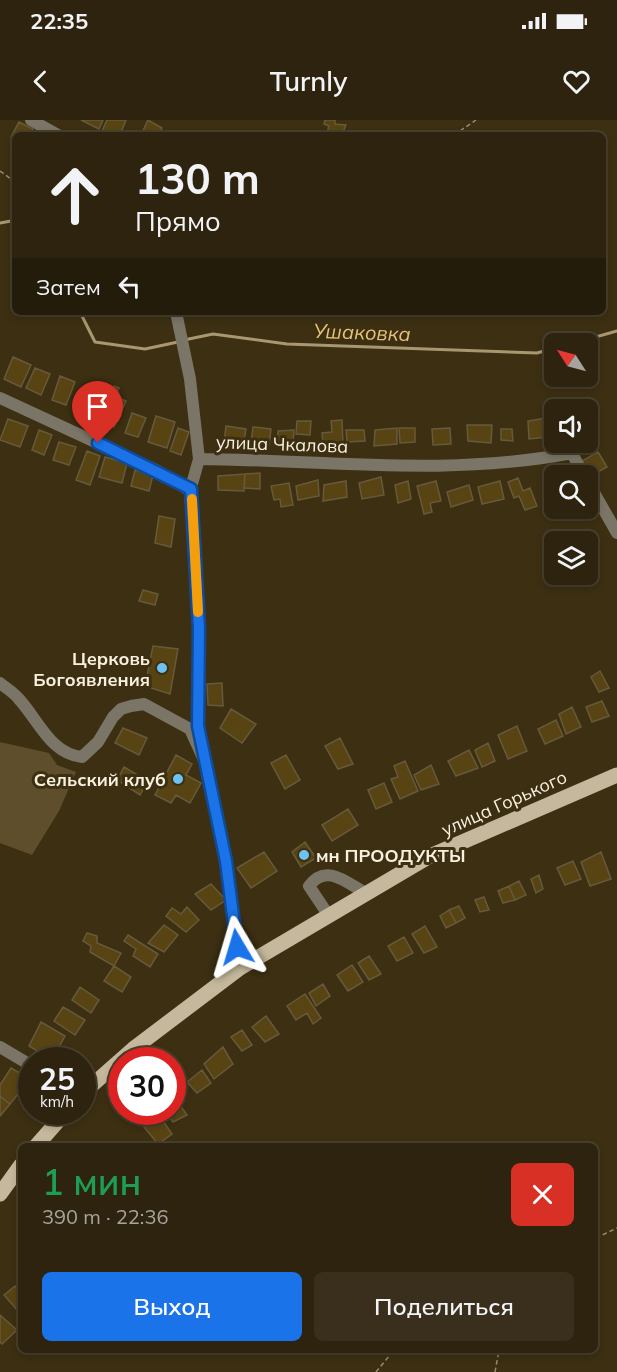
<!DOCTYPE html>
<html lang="ru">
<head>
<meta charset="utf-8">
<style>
	body { margin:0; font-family:Mulish,sans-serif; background:#392f1c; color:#f1f3f6; height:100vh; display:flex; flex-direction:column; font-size:22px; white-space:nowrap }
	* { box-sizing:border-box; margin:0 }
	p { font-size:20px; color:#a7a49e }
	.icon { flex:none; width:33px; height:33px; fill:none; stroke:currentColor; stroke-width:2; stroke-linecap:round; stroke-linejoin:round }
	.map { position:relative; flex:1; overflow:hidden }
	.side { position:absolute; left:18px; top:1023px; width:580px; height:210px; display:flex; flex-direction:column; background:#2d230e; border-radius:9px; box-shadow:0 3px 9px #0003,0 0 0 2px #48402e }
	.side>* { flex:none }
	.banner { position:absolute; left:12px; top:12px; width:594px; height:183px; border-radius:9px; box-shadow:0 3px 9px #0003,0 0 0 2px #48402e; background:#2d230e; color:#f1f3f6; overflow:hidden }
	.needle { width:39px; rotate:306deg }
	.controls { position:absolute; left:544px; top:213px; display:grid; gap:12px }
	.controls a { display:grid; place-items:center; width:54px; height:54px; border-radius:9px; background:#2d230e; box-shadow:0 3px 9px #0003,0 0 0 2px #48402e; font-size:30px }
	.speed { position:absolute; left:18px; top:927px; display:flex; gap:12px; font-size:30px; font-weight:700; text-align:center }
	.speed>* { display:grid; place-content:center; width:78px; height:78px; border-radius:50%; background:#2d230e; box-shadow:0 3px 9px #0003,0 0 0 2px #48402e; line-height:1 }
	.speed small { font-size:15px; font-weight:400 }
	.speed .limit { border:9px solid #d22; background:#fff; color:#111 }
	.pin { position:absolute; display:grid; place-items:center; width:51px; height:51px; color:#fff; margin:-62px -26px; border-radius:50% 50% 50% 0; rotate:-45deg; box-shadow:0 0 6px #0007 }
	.pin .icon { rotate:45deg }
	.me { position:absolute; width:66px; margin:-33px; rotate:353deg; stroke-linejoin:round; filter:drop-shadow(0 0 4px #0008) }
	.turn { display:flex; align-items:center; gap:21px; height:126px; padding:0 24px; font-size:27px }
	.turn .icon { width:78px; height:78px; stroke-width:2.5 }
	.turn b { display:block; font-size:42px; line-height:51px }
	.then { display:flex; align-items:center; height:57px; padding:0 24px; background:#0003; gap:12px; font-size:22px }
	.round { display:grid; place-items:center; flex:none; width:63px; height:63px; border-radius:9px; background:#392f1c }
	.headline { display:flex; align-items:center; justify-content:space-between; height:102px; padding:0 24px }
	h1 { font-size:36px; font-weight:600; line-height:45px; color:#1e9e55 }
	.primary-button { display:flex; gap:12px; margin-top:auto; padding:12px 24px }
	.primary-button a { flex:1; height:69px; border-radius:9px; background:#1a73e8; color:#fff; font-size:24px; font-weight:600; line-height:69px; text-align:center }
	.primary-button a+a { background:#392f1c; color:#f1f3f6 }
	.status { display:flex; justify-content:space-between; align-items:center; height:42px; padding:0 30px; background:#2d230e; direction:ltr }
	.status svg { height:16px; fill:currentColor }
	header { display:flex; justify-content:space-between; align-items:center; height:78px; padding:0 24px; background:#2d230e; font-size:27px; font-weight:600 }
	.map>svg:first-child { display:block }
</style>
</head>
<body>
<div class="status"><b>22:35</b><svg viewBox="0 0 49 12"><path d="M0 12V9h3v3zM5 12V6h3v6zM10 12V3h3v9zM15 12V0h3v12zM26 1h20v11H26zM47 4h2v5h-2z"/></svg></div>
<header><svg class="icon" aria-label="back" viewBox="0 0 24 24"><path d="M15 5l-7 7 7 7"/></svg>Turnly<svg class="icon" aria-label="heart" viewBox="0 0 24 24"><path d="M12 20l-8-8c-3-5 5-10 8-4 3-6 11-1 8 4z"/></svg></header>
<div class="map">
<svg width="617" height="1252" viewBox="0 0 617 1252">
	<rect width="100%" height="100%" fill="#3c2f12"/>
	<path fill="#5e4e2b" d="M 0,622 L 49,633 L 57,645 L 76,652 L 59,691 L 32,735 L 0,723 Z"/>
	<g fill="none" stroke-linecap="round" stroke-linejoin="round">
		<path stroke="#a89771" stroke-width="3" d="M 0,103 L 11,101 L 15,107
			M 80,192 L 95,222 L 145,229 L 178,222
			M 184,220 L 213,214 L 287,224 L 537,233 L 555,228
			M 571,224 L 617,211"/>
	</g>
	<path fill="#584413" stroke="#67593b" stroke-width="1.5" d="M 81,0 L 103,0 L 99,9 Z
		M 107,0 L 126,0 L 120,15 L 102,11 Z
		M 148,0 L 162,8 L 158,15 L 141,15 Z
		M 325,0 L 335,0 L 335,4 L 346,5 L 342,15 L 327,13 L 329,6 L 324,4 Z
		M 19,2 L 33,9 L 30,15 L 15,15 L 15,19 L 11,17 Z
		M 13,237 L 31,245 L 21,267 L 4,259 Z
		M 35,248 L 50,254 L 41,275 L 26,268 Z
		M 60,256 L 75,262 L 66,285 L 52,280 Z
		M 114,266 L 119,268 L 115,276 L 126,281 L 114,307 L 100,300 L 107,286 L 110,287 L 115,277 L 110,275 Z
		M 86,271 L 98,276 L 89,297 L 77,292 Z
		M 132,293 L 146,298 L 138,317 L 125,313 Z
		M 156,296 L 175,302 L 167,328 L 148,322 Z
		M 545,298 L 548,317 L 529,319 L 528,301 Z
		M 8,299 L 28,306 L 20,327 L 0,320 Z
		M 342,300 L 343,324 L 323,325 L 322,313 L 332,312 L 331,301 Z
		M 555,300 L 555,317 L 550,318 L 548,302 Z
		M 297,301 L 311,301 L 310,315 L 296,314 Z
		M 467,305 L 492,305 L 491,323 L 468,321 Z
		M 226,306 L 246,309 L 243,327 L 224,323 Z
		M 253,307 L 271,309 L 269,326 L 251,323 Z
		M 178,308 L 189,312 L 181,335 L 170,331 Z
		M 397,308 L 397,324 L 374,326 L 375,310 Z
		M 399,308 L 415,308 L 415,322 L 400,323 Z
		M 450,308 L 451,324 L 433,325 L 432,309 Z
		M 501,309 L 512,309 L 513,321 L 501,320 Z
		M 39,310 L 52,315 L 44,335 L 32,330 Z
		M 294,310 L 293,324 L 277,325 L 278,311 Z
		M 346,310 L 364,310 L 365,321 L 347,322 Z
		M 59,322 L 76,327 L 69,345 L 53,340 Z
		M 87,331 L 100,336 L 90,365 L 76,360 Z
		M 598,332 L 607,347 L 590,356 L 582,341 Z
		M 105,337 L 127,343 L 122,363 L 99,357 Z
		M 555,347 L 559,356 L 555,356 L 555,366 L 552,367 L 545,352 Z
		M 135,350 L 153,355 L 149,371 L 131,366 Z
		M 260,353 L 260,369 L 244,368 L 245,354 Z
		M 245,354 L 244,371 L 218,370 L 218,356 Z
		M 381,357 L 384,375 L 362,379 L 359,363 Z
		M 518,358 L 523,371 L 530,368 L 537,386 L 525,390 L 519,376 L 514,378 L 508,362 Z
		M 318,360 L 319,376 L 298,380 L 296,366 Z
		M 346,361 L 347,377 L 323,381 L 324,365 Z
		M 408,361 L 411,379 L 398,383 L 395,365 Z
		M 436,361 L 441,381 L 430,383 L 432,392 L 424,394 L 417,366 Z
		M 500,361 L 504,379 L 482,384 L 478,367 Z
		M 289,363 L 293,385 L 281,387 L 280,379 L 274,380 L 271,366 Z
		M 469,365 L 473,380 L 451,387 L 447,372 Z
		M 159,396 L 175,399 L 171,427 L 155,423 Z
		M 143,470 L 158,474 L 155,485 L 139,481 Z
		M 153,526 L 178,529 L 170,574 L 145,566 Z
		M 600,551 L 609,568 L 599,572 L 591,557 Z
		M 222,563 L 223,586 L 208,585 L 207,564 Z
		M 602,581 L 609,596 L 592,602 L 586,587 Z
		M 572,587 L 581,607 L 566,614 L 559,594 Z
		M 231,589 L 256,604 L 242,623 L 220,608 Z
		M 556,600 L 563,616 L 545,624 L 538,609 Z
		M 517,606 L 527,631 L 508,639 L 498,615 Z
		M 123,608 L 147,618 L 139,635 L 115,623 Z
		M 340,618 L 353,644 L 338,649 L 325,626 Z
		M 488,623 L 495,641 L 482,647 L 475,630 Z
		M 469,630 L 478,648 L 456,656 L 448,641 Z
		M 176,635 L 192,644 L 186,655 L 201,663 L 190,683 L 176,675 L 171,683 L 155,675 Z
		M 286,635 L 300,660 L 285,669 L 271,643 Z
		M 405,641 L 418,671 L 400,679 L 391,659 L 398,657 L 394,646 Z
		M 431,645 L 439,664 L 421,670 L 414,655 Z
		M 124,647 L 148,661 L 140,675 L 117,660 Z
		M 384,663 L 392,682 L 376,689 L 368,670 Z
		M 348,689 L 358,705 L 332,721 L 322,705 Z
		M 305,722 L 316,738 L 301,747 L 292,732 Z
		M 264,732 L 277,751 L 251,768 L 237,748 Z
		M 601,732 L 611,759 L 590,766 L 581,742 Z
		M 573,741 L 581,759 L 565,765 L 557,748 Z
		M 539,755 L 543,769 L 536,773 L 531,759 Z
		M 519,761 L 526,775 L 515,780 L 509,766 Z
		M 211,764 L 226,780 L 211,790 L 195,774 Z
		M 509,766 L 515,780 L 503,783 L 498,771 Z
		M 484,777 L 489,790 L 480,792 L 475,780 Z
		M 459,786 L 465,798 L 456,803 L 449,790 Z
		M 187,787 L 199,800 L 186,812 L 166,796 L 172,788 L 181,794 Z
		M 449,790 L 456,803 L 446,808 L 440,796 Z
		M 164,805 L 178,815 L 164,832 L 148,823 Z
		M 425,806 L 437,827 L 424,833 L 412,814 Z
		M 87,813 L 97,816 L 97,823 L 121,833 L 114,846 L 90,832 L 91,826 L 83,821 Z
		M 128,815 L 158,834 L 150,847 L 133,836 L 136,829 L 124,821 Z
		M 404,817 L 413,833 L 397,841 L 388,826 Z
		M 369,836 L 381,854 L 369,860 L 358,843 Z
		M 352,845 L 363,862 L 348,871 L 337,855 Z
		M 114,846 L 131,857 L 122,872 L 104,861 Z
		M 323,864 L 330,876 L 316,886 L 309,873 Z
		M 80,867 L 99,880 L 91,893 L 72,880 Z
		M 305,874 L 321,898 L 313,904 L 307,893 L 296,900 L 287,886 Z
		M 63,887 L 85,900 L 75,915 L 54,901 Z
		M 266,896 L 279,914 L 265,922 L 252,907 Z
		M 41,902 L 65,916 L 52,940 L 29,926 Z
		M 242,910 L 252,925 L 242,931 L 231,917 Z
		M 223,927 L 233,944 L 214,959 L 204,944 Z
		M 11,948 L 30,959 L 10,984 L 0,976 L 0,965 Z
		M 202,950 L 211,963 L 197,973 L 187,962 Z
		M 0,976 L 10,984 L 0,996 Z
		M 175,978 L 187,995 L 173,1002 L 166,992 L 172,992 L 172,980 Z
		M 159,995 L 172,1014 L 158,1024 L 144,1007 Z
		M 15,1166 L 18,1170 L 21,1167 L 21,1188 L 18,1191 L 4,1175 Z
		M 0,1195 L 17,1210 L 2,1224 L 0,1222 Z"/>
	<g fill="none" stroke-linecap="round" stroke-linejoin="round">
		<path stroke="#968c74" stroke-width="1.5" stroke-dasharray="4.5 3" stroke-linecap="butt" d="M 454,15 L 476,0
			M 0,51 L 15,62
			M 596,1118 L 617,1108
			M 376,1252 L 394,1230
			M 495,1252 L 499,1230"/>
		<path stroke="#7b7567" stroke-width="12" d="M 31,0 L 58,15
			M 176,192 L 190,259 L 199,339
			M 0,278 L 158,351 L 190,371 L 199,339 C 323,340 449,357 572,333 L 584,356
			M 588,362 L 617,413
			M 190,371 L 199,508 L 198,606 L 200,620
			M 0,563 C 6,568 13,572 18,578 C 38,599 50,634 82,637 L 98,622 L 113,597 L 121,589 L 131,586 L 144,584 L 190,609 L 205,642 L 226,741 L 240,848
			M 326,798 L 325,790 L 309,766 C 327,742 348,764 367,774
			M 0,927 L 32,946"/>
		<path stroke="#c5b89c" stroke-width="15" d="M 82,974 L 133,929 L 240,848 L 430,736 L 617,655
			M 36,1026 L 66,992
			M 0,1074 L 21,1045"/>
	</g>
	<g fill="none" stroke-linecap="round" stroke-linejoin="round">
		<g stroke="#114b97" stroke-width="15">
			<path id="route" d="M 98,323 L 191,369 L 199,508 L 198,606 L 226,741 L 237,827"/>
		</g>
		<use href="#route" stroke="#1a73e8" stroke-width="10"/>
		<path stroke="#f59e0b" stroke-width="10" d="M 192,379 L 198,492"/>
	</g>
	<g fill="#6ec2f3" stroke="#3c2f12" stroke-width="2">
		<circle cx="162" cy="548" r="6"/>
		<circle cx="178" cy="659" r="6"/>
		<circle cx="304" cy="735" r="6"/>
	</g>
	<g text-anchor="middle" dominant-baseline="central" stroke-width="6" stroke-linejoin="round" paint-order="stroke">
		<g font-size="18" fill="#f9f1e0" stroke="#3c2f12">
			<text transform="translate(282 324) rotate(2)">улица Чкалова</text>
			<text transform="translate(504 683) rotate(-24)">улица Горького</text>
		</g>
		<g font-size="18" font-weight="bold" fill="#f9f1e0" stroke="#3c2f12" text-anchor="end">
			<text x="150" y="538">Церковь<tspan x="150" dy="21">Богоявления</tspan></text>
			<text x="166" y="659">Сельский клуб</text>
			<text x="316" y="735" text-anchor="start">мн ПРООДУКТЫ</text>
		</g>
		<g font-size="20" font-style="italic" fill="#e4c379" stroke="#3c2f12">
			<text transform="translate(362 212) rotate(2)">Ушаковка</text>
		</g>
	</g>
</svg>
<div class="controls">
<a><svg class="needle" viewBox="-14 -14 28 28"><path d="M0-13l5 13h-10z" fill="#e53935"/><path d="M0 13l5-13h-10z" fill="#a7a49e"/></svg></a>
<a><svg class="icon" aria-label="sound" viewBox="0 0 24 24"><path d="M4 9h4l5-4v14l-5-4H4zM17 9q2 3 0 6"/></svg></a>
<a><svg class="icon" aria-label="search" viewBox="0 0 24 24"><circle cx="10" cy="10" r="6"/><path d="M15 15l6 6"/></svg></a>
<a><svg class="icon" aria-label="layers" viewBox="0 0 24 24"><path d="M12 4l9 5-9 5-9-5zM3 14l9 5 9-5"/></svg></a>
</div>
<div class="speed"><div>25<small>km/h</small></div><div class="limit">30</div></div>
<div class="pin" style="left:98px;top:323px;background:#d93025"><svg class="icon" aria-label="arrive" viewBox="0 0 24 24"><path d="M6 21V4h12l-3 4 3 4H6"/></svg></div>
<svg class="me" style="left:237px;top:827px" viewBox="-20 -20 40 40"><path d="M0-17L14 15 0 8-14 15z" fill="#1a73e8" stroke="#fff" stroke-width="4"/></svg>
<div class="banner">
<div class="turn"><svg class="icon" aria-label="ahead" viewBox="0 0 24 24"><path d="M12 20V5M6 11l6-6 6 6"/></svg><div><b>130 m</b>Прямо</div></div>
<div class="then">Затем<svg class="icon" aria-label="left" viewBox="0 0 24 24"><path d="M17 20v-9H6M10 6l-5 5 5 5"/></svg></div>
</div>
<section class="side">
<div class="headline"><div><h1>1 мин</h1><p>390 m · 22:36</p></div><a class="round" style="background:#d93025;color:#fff"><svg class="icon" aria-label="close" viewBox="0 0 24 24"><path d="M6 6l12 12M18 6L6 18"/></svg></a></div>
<div class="primary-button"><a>Выход</a><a>Поделиться</a></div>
</section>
</div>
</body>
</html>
